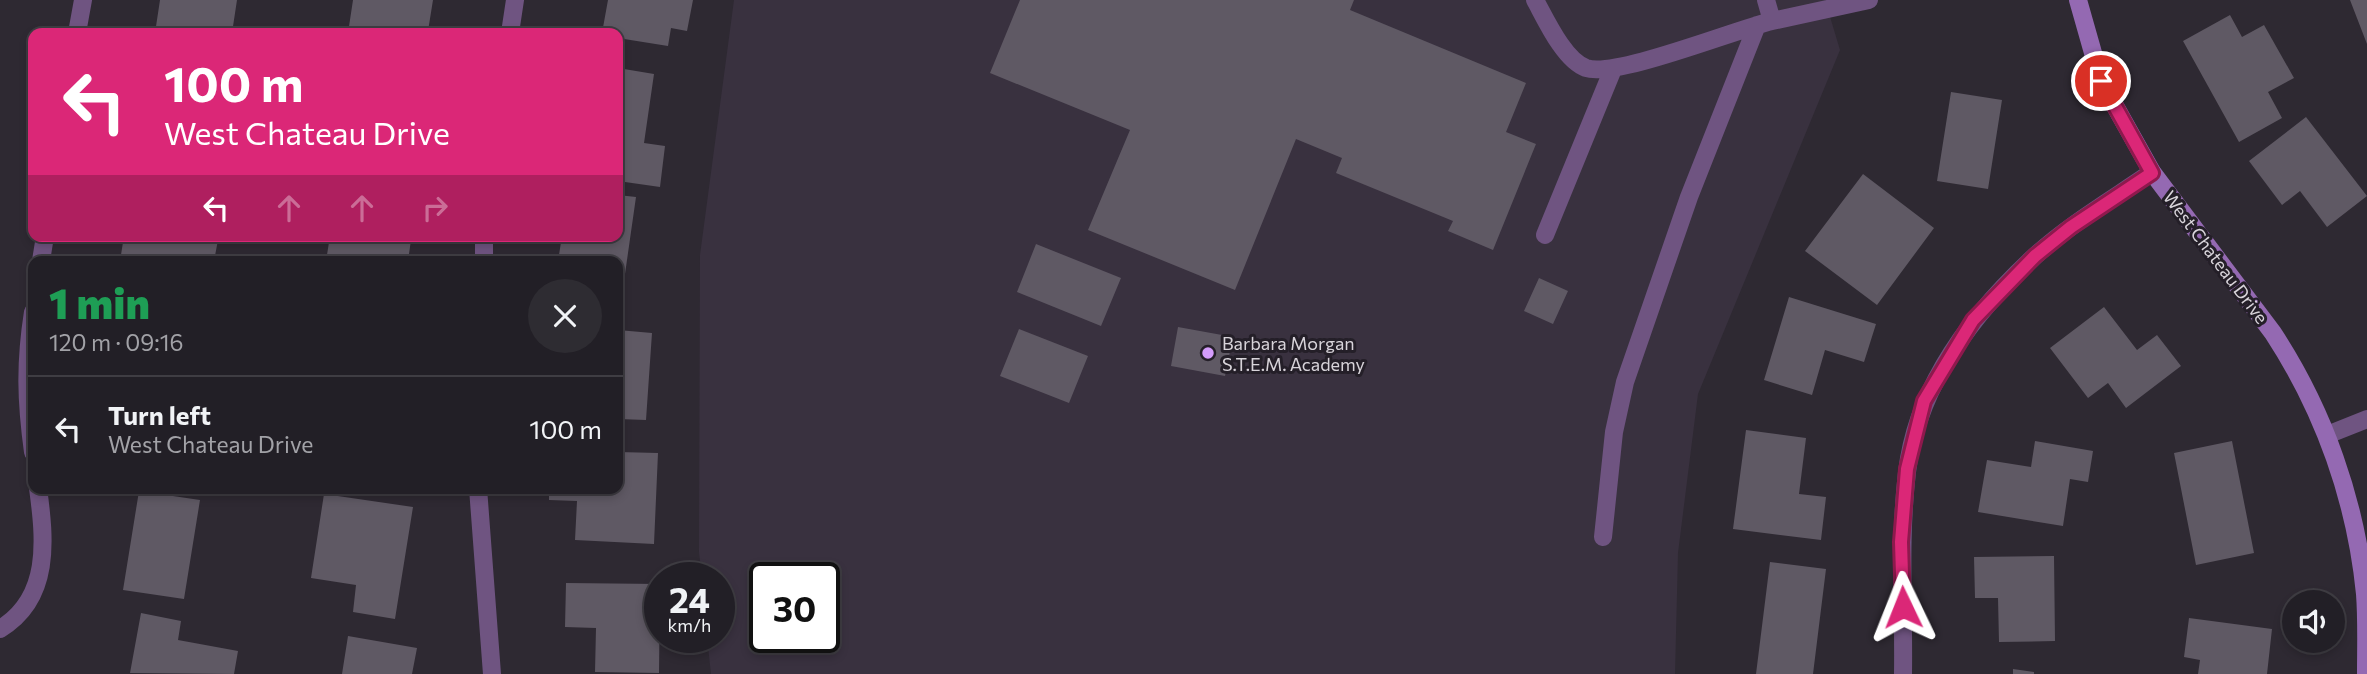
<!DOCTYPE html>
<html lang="en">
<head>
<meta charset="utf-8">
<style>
	body { margin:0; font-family:Commissioner,sans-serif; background:#2e2c32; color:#f1f3f6; height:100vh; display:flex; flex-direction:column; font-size:26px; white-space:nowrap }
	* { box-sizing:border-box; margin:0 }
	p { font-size:23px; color:#a2a2a7 }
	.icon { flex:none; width:38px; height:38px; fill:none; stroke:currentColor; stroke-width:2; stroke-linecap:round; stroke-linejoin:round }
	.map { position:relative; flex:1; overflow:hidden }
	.sheet { position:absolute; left:28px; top:256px; width:595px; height:238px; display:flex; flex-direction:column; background:#221f26; border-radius:14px; box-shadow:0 4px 10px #0003,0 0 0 2px #3f3d43 }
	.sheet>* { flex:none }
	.hud { position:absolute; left:28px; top:28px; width:595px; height:214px; border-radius:14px; box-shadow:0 4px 10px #0003,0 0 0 2px #3f3d43; background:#db2777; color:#fff; overflow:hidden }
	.tools { position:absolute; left:2282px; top:590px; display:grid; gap:14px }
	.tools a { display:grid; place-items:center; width:63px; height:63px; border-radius:50%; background:#221f26; box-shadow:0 4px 10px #0003,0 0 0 2px #3f3d43; font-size:35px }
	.speed { position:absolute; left:644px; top:562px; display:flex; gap:14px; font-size:35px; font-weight:700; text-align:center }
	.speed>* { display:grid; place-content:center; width:91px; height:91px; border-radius:50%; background:#221f26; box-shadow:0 4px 10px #0003,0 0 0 2px #3f3d43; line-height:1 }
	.speed small { font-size:18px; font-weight:400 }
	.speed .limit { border:4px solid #111; border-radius:10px; background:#fff; color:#111 }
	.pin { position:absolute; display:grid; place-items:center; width:60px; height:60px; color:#fff; margin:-30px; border:4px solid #fff; border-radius:50%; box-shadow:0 2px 7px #0007 }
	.me { position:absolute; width:77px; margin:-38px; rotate:358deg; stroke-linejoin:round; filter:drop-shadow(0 0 5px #0008) }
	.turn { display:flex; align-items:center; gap:24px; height:147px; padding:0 21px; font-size:32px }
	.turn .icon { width:91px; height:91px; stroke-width:2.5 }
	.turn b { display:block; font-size:49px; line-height:60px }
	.lanes { display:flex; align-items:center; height:66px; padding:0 21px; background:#0003; justify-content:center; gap:35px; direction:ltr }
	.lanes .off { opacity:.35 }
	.round { display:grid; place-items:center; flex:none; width:74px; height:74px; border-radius:37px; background:#2e2c32 }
	.head { display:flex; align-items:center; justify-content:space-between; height:119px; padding:0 21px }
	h1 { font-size:42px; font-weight:800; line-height:52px; color:#1e9e55 }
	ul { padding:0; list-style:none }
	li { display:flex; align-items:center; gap:21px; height:105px; padding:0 21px; border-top:2px solid #3f3d43 }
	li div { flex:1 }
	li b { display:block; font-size:26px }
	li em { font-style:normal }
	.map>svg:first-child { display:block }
</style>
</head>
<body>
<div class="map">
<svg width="2367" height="674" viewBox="0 0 2367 674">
	<rect width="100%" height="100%" fill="#2e2932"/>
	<path fill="#39313f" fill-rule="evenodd" d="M 734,0 L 1825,0 L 1840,50 L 1698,394 L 1678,553 L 1675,674 L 711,674 L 707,637 L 719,637 L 719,578 L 702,578 L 699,552 L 700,255 ZM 765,578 L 824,578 L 824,637 L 765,637 Z"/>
	<path fill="#5f5964" d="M 160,0 L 237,0 L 232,33 L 155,33 Z
		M 353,0 L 433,0 L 428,31 L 413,29 L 413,33 L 348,33 Z
		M 608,0 L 693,0 L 687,31 L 671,28 L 668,46 L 618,38 L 618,33 L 602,33 Z
		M 1020,0 L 1354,0 L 1350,10 L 1526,83 L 1506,132 L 1536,144 L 1493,250 L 1448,231 L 1453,221 L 1336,173 L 1342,158 L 1296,139 L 1235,290 L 1088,230 L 1130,130 L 990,73 Z
		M 2350,0 L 2367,0 L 2367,44 Z
		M 2230,15 L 2242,37 L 2264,25 L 2294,78 L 2268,92 L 2282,118 L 2239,142 L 2183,41 Z
		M 618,68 L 654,74 L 644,143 L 665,146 L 660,187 L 618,181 Z
		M 1951,92 L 2002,100 L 1988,189 L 1937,181 Z
		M 2306,117 L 2367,196 L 2327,227 L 2300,191 L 2282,205 L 2249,161 Z
		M 1863,174 L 1934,228 L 1877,305 L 1805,251 Z
		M 618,195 L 636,197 L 620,309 L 618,308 L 618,261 L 558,261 L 562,236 L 618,236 Z
		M 124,236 L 197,236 L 218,240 L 214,261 L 120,261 Z
		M 330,236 L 390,236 L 411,240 L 408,261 L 326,261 Z
		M 1036,244 L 1121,278 L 1101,326 L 1017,292 Z
		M 1539,278 L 1568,291 L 1553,324 L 1524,311 Z
		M 1789,297 L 1876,324 L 1864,362 L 1825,350 L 1812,395 L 1764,380 Z
		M 2104,307 L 2137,350 L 2157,335 L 2181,366 L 2126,408 L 2108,383 L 2088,398 L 2050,348 Z
		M 1178,327 L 1233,337 L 1225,376 L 1171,366 Z
		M 1019,329 L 1088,356 L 1069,403 L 1000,376 Z
		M 618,330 L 652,333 L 646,420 L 618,419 Z
		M 1746,430 L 1806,438 L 1799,494 L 1826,497 L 1821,540 L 1733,529 Z
		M 2035,441 L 2093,451 L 2088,482 L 2070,479 L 2063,526 L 1978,512 L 1987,460 L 2031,467 Z
		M 2232,441 L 2254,553 L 2196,565 L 2174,453 Z
		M 618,452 L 658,453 L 654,544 L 575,540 L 577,501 L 549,500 L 549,488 L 618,488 Z
		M 139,491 L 200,500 L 184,599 L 123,590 Z
		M 324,494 L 413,507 L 395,619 L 353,612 L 356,585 L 311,578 Z
		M 2054,556 L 2055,641 L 1999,642 L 1998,598 L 1975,598 L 1974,557 Z
		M 1770,562 L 1826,569 L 1813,674 L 1756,674 Z
		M 566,583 L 660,584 L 659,673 L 595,672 L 596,628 L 565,627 Z
		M 141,613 L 181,621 L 178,640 L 238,651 L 234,674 L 130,673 Z
		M 2189,618 L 2272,629 L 2267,674 L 2198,674 L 2200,660 L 2184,657 Z
		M 348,636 L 417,648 L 412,674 L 342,674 Z
		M 2013,669 L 2034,672 L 2034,674 L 2013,674 Z"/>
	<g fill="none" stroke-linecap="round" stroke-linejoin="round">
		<path stroke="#6f5481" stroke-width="18" d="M 1535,0 C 1546,20 1564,60 1586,68 C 1616,78 1734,30 1772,21
			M 1766,0 L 1772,21 L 1869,0
			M 1545,235 L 1613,69
			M 1603,537 L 1614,432 L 1625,382 L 1689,197 L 1757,25"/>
		<path stroke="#6f5481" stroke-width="18" d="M 77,33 L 83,0
			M 510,33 L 515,0
			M 41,261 L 45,236
			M 484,261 L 484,236
			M 33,312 C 25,363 26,401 33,452
			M 2327,435 L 2367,419
			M 478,488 L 492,674
			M 0,629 C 51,598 45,540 38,488
			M 1903,674 C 1904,606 1899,539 1907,472 C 1917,386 1973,313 2035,256 C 2070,224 2113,199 2152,172"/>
		<path stroke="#9469b2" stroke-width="18" d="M 2078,0 L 2101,81 L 2152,172 L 2273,333 C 2324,411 2356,501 2365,594 C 2367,620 2366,648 2366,674"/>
	</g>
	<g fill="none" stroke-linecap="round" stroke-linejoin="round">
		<g stroke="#8e194d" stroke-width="18">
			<path id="route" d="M 1903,607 L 1901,542 L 1907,469 L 1924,401 L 1973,320 L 2035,256 L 2071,227 L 2152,173 L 2101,81"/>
		</g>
		<use href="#route" stroke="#db2777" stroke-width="12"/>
	</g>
	<circle fill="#d49cfb" stroke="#241f28" stroke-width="2.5" cx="1208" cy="353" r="7"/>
	<g text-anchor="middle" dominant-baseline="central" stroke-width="6" stroke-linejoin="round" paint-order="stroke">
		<g font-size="18" fill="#d8d4da" stroke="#241f28">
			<text transform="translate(2216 257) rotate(53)">West Chateau Drive</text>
		</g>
		<g font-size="18" fill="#d8d4da" stroke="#241f28" text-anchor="start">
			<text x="1222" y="343">Barbara Morgan<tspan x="1222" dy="21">S.T.E.M. Academy</tspan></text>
		</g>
	</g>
</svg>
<div class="tools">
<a><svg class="icon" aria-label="sound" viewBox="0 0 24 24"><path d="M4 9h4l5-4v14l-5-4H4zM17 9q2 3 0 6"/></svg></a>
</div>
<div class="speed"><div>24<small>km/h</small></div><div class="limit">30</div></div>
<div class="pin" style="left:2101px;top:81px;background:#d93025"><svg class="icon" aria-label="arrive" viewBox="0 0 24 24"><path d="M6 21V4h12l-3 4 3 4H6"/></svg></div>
<svg class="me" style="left:1903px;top:607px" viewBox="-20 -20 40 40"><path d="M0-17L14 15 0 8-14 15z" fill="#db2777" stroke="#fff" stroke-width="4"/></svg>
<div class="hud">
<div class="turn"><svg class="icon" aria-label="left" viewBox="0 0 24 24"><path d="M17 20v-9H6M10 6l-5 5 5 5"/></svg><div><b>100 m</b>West Chateau Drive</div></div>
<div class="lanes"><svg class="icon" aria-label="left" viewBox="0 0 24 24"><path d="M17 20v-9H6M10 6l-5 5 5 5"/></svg><svg class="icon off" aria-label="ahead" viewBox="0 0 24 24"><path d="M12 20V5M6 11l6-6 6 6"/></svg><svg class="icon off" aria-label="ahead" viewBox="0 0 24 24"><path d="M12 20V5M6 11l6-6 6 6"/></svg><svg class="icon off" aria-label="right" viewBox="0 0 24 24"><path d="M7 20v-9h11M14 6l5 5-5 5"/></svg></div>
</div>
<section class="sheet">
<div class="head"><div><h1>1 min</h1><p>120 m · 09:16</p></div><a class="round"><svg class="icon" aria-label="close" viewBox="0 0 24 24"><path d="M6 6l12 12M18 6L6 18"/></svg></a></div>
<ul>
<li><svg class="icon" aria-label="left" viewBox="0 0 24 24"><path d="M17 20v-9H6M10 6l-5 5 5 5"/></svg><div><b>Turn left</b><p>West Chateau Drive</p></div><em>100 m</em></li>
</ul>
</section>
</div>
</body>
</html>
